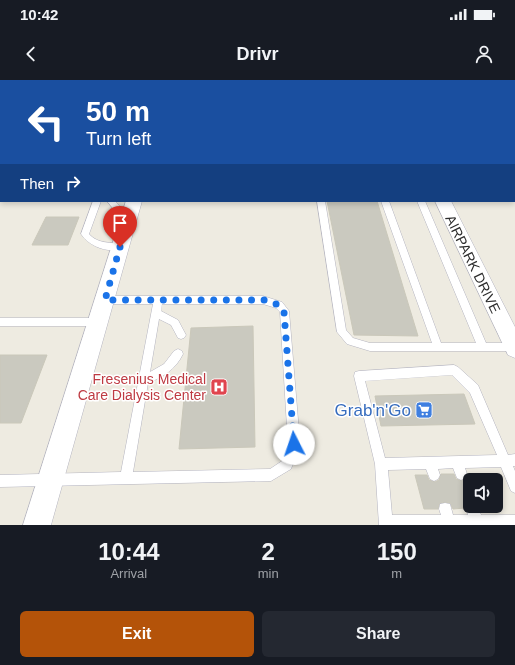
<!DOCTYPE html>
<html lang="en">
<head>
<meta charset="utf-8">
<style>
	body { margin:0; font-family:Arial,sans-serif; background:#242831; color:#f1f3f6; height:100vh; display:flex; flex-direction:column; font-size:15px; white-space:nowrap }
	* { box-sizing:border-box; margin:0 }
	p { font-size:13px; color:#9ea1a6 }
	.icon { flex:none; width:22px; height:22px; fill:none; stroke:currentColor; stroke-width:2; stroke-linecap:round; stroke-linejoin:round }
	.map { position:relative; height:445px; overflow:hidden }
	.sheet { display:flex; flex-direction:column; background:#171b24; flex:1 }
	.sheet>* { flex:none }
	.banner { position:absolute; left:0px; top:0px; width:515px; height:122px; box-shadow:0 2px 6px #0003; background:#1a4fa0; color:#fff; overflow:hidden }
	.buttons { position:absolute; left:463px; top:393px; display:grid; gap:8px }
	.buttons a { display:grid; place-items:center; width:40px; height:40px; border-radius:6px; background:#171b24; box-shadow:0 2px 6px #0003; font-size:20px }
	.pin { position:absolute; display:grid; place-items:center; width:34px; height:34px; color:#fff; margin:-41px -17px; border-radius:50% 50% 50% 0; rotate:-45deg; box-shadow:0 0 4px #0007 }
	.pin .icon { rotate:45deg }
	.me { position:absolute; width:44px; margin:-22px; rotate:356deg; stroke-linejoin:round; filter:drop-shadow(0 0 3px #0008) }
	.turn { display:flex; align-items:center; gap:14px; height:84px; padding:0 20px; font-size:18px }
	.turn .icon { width:52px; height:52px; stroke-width:2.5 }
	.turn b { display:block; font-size:28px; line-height:34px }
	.then { display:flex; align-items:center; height:38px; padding:0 20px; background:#0003; gap:8px; font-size:15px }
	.eta { display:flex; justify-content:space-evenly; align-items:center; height:68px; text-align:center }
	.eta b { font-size:24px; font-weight:700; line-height:28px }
	.primary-button { display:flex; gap:8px; margin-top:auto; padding:8px 20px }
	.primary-button a { flex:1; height:46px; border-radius:6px; background:#b45309; color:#fff; font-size:16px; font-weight:700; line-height:46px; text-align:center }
	.primary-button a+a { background:#242831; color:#f1f3f6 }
	.status { display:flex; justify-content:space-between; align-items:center; height:28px; padding:0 20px; background:#171b24; direction:ltr }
	.status svg { height:11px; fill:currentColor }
	header { display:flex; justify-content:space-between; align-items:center; height:52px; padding:0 20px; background:#171b24; font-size:18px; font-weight:700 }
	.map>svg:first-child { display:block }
</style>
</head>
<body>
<div class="status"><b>10:42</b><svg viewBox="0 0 49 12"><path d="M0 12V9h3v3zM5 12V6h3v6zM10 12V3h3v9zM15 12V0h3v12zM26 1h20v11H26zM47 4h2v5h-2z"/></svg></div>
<header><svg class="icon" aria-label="back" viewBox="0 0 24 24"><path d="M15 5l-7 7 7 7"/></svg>Drivr<svg class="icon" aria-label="person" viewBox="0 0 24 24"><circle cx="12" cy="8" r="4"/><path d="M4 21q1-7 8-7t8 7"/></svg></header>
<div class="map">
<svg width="515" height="445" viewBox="0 0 515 445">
	<rect width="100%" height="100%" fill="#eeebe1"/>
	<path fill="#a8e2a0" d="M 208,0 L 515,0 L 515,3 L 514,1 Z"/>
	<path fill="#cac9bf" stroke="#cac8ba" d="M 327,121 L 377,121 L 418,256 L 354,255 Z
		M 46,137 L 79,137 L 68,165 L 32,165 Z
		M 253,246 L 255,367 L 179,369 L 191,248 Z
		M 0,275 L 47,275 L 21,343 L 0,343 Z
		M 464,314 L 475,344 L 381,346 L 375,316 Z
		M 441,394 L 454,394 L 456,399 L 462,401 L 470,394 L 470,421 L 466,423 L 465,428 L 453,429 L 450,423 L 445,422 L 439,424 L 438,429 L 424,429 L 415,395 L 427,395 L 429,400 L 435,402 L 439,400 Z"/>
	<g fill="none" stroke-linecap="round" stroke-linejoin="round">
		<g stroke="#b4b4c0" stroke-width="1">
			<path id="service" d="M 0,3 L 1,3 L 1,5 L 0,5 Z
				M 514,14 L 515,14 L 515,18 L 514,18 Z
				M 514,42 L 515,42 L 515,46 L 514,46 Z
				M 514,60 L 515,60 L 515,64 L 514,64 Z
				M 93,121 L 101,121 L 89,154 C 99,165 110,161 123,165 L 124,167 L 123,169 C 107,173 90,167 81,154 Z
				M 107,121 L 115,121 L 131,139 L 131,143 L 125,143 Z
				M 317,121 L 325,121 L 346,250 L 353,258 L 370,263 L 432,263 L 381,121 L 389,121 L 441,263 L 476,263 L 417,121 L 425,121 L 486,263 L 514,263 L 515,271 L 370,271 L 347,264 L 337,252 Z
				M 105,216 L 263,216 L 282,222 L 289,231 L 300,364 L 291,389 L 271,401 L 0,407 L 0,395 L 121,392 L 153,224 L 105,224 L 102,223 L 101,220 L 102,217 ZM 162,224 L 263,224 L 276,228 L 280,232 L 288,364 L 282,381 L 270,389 L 133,392 L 148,303 C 163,297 176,289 183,274 L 182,271 L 178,269 L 174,271 L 164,284 L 150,292 L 159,239 L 171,245 L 178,258 L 181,259 L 184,258 L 186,255 L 178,240 L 161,231 Z
				M 0,238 L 98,238 L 101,239 L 103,242 L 101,245 L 98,246 L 0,246 Z
				M 454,285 L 458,287 L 478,305 L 508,375 L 515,374 L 515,386 L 513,386 L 515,391 L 515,413 L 511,411 L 501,387 L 465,388 L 467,394 L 465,398 L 461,400 L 457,398 L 453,388 L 438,389 L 440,395 L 438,399 L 434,401 L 430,399 L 426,389 L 388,390 L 392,435 L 441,435 L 439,429 L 440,424 L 445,423 L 450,424 L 453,435 L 468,435 L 466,428 L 467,423 L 470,422 L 470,426 L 478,426 L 481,435 L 515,435 L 515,445 L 379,445 L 375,384 L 354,296 L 355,292 L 359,291 ZM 452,295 L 470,313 L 497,375 L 385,378 L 365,301 Z"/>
		</g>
		<g stroke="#b4b4c0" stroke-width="1">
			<path id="minor" d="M 514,84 L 515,84 L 515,92 L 514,92 Z
				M 126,121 L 142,121 L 51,445 L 23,445 Z
				M 435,121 L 451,121 L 515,247 L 515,278 L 508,275 Z"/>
		</g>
		<use href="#service" fill="#fff" fill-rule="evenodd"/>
		<use href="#minor" fill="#fff" fill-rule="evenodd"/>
	</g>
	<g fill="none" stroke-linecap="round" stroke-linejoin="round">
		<path stroke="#1a73e8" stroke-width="7" stroke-dasharray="0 12.6" d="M 120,167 L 105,220 L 264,220 L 279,225 L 284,232 L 294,364"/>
	</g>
	<defs>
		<g id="hospital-square" transform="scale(0.9)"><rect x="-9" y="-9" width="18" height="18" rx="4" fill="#e0444e" stroke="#fff"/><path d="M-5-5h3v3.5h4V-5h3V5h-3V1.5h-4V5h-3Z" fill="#fff"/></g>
		<g id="supermarket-square" transform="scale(0.9)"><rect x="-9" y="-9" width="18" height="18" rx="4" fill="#3f7fe0" stroke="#fff"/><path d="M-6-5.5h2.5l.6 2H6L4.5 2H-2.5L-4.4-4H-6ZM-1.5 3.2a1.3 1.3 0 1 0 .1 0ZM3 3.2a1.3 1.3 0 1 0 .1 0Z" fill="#fff"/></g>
	</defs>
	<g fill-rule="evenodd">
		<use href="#hospital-square" x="219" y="307"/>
		<use href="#supermarket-square" x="424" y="330"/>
	</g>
	<g text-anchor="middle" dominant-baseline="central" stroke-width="3" stroke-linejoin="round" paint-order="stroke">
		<g font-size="14" fill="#2d2d2d" stroke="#fff">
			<text transform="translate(473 184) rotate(64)">AIRPARK DRIVE</text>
		</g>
		<g font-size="14" fill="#be3a42" stroke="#fff" text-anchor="end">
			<text x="206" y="299">Fresenius Medical<tspan x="206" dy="16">Care Dialysis Center</tspan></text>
		</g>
		<g font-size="17" fill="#366cbe" stroke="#fff" text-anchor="end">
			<text x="411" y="330">Grab'n'Go</text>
		</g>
	</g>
</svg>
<div class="buttons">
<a><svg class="icon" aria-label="sound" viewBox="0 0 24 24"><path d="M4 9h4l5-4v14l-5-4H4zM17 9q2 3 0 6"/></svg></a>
</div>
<div class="pin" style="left:120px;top:167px;background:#d93025"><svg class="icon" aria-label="arrive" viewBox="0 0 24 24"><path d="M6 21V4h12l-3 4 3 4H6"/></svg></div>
<svg class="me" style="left:294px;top:364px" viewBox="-20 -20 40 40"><circle r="19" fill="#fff"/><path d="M0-13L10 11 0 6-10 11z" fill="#1a73e8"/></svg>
<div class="banner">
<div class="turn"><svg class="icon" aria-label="left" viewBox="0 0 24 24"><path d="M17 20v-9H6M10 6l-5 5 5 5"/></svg><div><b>50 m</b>Turn left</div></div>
<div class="then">Then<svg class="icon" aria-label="right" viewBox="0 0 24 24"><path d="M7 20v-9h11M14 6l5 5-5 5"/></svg></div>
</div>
</div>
<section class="sheet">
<div class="eta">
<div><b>10:44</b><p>Arrival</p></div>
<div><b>2</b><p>min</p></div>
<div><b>150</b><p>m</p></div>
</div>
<div class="primary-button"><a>Exit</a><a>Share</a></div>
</section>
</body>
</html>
